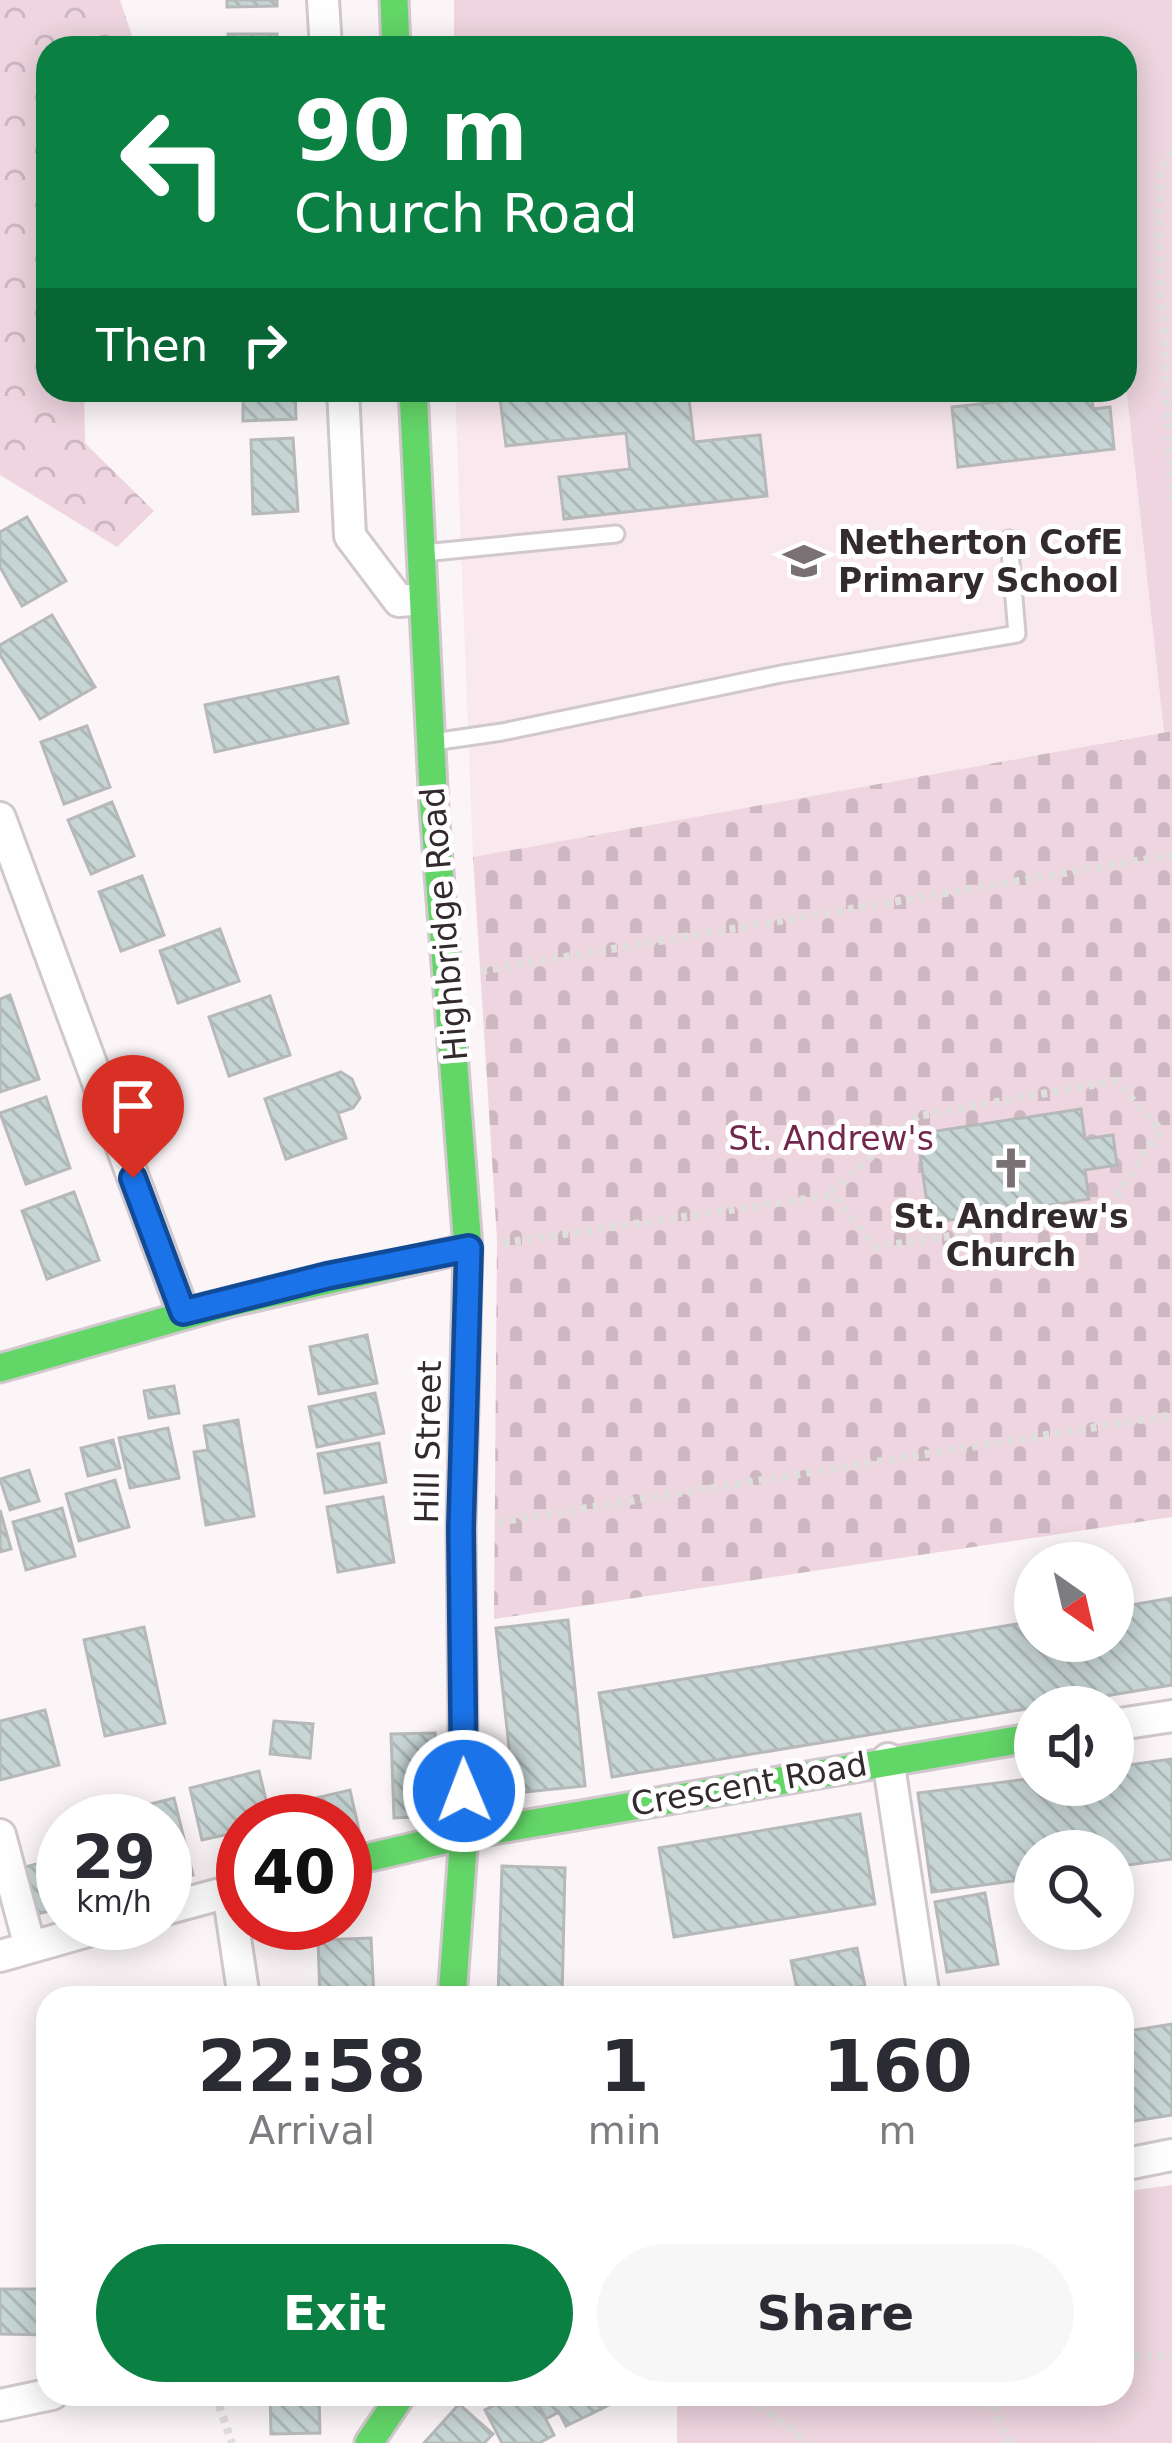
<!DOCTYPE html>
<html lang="en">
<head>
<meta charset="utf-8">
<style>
	body { margin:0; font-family:"DejaVu Sans",sans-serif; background:#f7f7f7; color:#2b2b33; height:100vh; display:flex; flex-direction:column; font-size:45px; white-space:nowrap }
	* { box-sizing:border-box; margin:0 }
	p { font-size:39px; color:#7c7c81 }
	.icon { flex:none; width:66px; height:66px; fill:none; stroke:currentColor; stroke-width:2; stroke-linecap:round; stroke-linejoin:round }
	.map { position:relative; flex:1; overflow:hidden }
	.sheet { position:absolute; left:36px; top:1986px; width:1098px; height:420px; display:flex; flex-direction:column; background:#fff; border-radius:36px; box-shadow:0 6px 30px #0003 }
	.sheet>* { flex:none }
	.banner { position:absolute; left:36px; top:36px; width:1101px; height:366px; border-radius:36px; box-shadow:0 6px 30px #0003; background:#0b8043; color:#fff; overflow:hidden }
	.needle { width:78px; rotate:146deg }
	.tools { position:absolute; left:1014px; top:1542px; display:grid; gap:24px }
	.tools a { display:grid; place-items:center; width:120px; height:120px; border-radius:50%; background:#fff; box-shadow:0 6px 30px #0003; font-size:60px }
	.speed { position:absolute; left:36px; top:1794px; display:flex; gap:24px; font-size:60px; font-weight:700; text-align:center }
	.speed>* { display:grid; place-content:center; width:156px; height:156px; border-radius:50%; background:#fff; box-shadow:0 6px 30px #0003; line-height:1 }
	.speed small { font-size:30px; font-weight:400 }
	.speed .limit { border:18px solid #d22; background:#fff; color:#111 }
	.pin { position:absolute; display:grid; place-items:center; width:102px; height:102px; color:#fff; margin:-123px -51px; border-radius:50% 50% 50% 0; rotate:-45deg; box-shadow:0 0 12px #0007 }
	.pin .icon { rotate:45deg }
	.me { position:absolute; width:132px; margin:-66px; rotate:359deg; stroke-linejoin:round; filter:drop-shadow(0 0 9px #0008) }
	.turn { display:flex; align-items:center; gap:42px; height:252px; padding:0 60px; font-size:54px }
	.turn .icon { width:156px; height:156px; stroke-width:2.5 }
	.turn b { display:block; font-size:84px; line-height:102px }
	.then { display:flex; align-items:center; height:114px; padding:0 60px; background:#0003; gap:24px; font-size:45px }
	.eta { display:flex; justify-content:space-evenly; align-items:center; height:204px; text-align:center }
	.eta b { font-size:72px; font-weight:700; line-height:84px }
	.cta { display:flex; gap:24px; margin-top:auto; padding:24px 60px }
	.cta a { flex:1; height:138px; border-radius:72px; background:#0b8043; color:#fff; font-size:48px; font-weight:700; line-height:138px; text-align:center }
	.cta a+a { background:#f7f7f7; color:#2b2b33 }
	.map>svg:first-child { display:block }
</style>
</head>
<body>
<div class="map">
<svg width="1172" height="2443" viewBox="0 0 1172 2443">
	<defs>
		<pattern id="forest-crowns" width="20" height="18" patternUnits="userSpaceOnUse" patternTransform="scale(3)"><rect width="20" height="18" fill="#eed5df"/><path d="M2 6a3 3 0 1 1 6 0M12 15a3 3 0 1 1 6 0" fill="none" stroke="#cdb7c0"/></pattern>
		<pattern id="cemetery-stones" width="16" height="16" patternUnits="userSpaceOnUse" patternTransform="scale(3)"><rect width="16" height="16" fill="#eed5df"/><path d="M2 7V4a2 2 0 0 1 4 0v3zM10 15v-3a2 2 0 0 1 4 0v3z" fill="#cdb7c0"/></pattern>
		<pattern id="building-back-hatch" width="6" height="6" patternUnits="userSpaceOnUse" patternTransform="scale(3)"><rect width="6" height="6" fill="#c8d5d5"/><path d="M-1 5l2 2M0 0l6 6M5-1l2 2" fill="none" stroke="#acb7b7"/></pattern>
	</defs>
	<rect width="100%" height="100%" fill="#fbf5f8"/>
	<path fill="#f9e8ee" d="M 1125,377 L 1164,732 L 473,857 L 455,390 L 1125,390 Z"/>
	<path fill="url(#forest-crowns)" d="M 0,0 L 120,0 L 136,48 L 48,48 L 48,390 L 84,390 L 85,443 L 154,511 L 117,547 L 0,475 Z"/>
	<path fill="url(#cemetery-stones)" d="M 1172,731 L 1172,1517 L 494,1619 L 497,1239 L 473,857 Z"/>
	<path fill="#eed5df" d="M 454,0 L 1172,0 L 1172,731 L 1164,732 L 1125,377 L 1125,48 L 454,48 Z
		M 1172,2185 L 1172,2443 L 677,2443 L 677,2394 L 1122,2394 L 1122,2192 Z"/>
	<path fill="url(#building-back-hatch)" stroke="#b7b9b9" stroke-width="3" d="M 227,0 L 277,0 L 277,6 L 227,7 Z
		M 228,34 L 277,34 L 277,48 L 228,48 Z
		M 243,390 L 295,390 L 296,419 L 243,421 Z
		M 499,390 L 688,390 L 694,442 L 760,435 L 767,496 L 564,519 L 559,477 L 630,469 L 626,433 L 506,446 Z
		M 1024,390 L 1091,390 L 1093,409 L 1110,407 L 1114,449 L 958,467 L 952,407 L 1025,399 Z
		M 293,438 L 298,511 L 253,514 L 251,440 Z
		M 27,517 L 66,581 L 22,606 L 0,567 L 0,532 Z
		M 52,615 L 95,687 L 40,719 L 0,655 L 0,645 Z
		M 338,677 L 348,723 L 215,752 L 205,705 Z
		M 87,726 L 110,787 L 64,804 L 41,742 Z
		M 112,802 L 134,856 L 91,874 L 68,820 Z
		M 142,876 L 164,935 L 121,951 L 99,892 Z
		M 220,929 L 239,981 L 178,1003 L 160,951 Z
		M 10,995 L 39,1079 L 0,1092 L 0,999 Z
		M 270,996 L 290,1055 L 229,1076 L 209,1017 Z
		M 341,1072 L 352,1079 L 360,1098 L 353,1108 L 338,1113 L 346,1138 L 286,1159 L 265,1099 Z
		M 46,1097 L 70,1168 L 26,1184 L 0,1113 Z
		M 1081,1109 L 1085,1139 L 1113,1135 L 1117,1165 L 1085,1170 L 1089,1199 L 930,1223 L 917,1134 Z
		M 74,1192 L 99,1260 L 47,1279 L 22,1211 Z
		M 367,1335 L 377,1383 L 319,1394 L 310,1347 Z
		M 174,1386 L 179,1413 L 149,1418 L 144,1391 Z
		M 375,1393 L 384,1433 L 317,1447 L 309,1407 Z
		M 238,1420 L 254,1516 L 206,1525 L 194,1452 L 208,1450 L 204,1426 Z
		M 168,1428 L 179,1478 L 130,1488 L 119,1438 Z
		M 113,1440 L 120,1468 L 88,1476 L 81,1448 Z
		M 379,1443 L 386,1482 L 325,1493 L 318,1454 Z
		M 29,1470 L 39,1501 L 10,1510 L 0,1479 Z
		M 115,1480 L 129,1527 L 79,1541 L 66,1494 Z
		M 383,1497 L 394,1562 L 338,1572 L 327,1507 Z
		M 62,1508 L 75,1556 L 26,1570 L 13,1522 Z
		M 0,1510 L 11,1549 L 0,1552 Z
		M 1172,1598 L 1172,1685 L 612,1777 L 599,1693 L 1035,1621 L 1035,1641 L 1113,1641 L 1113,1608 Z
		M 568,1620 L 585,1786 L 514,1793 L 496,1628 Z
		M 144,1627 L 165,1723 L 105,1736 L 84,1640 Z
		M 45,1710 L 59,1765 L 0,1780 L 0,1721 Z
		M 274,1721 L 313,1724 L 310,1758 L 270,1754 Z
		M 435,1733 L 437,1816 L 394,1818 L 391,1734 Z
		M 1172,1759 L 1172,1859 L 1113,1867 L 1113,1851 L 1035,1851 L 1035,1878 L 932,1892 L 918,1793 L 1035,1778 L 1035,1785 L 1113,1785 L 1113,1767 Z
		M 259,1771 L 271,1821 L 243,1821 L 243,1831 L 202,1840 L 190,1788 Z
		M 350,1790 L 359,1830 L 345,1833 L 345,1821 L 294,1821 L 290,1804 Z
		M 174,1798 L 193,1875 L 165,1882 L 165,1821 L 83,1821 Z
		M 860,1814 L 875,1904 L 674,1937 L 659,1848 Z
		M 63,1857 L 63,1908 L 37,1914 L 25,1867 Z
		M 502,1866 L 565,1868 L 562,1998 L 498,1998 Z
		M 985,1893 L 998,1964 L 947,1972 L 935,1902 Z
		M 371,1938 L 374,1998 L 320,1998 L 318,1940 Z
		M 857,1948 L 865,1986 L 799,1998 L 791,1961 Z
		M 1172,2024 L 1172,2115 L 1122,2123 L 1122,2032 Z
		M 0,2289 L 48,2289 L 48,2335 L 0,2334 Z
		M 270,2394 L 319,2394 L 320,2433 L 271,2434 Z
		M 517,2394 L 533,2394 L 554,2435 L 539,2443 L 502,2443 L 485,2410 Z
		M 533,2394 L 593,2394 L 601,2409 L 566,2426 L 559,2412 L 546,2419 Z
		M 593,2394 L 631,2394 L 601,2409 Z
		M 459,2404 L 493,2434 L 484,2443 L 424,2443 Z"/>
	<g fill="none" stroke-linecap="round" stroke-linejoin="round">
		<g stroke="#d0c8cc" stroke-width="21">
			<path id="lane" d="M 423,553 L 616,534
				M 433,742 L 502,732 L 781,674 L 1017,634 L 1009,539"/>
		</g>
		<g stroke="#d0c8cc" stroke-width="36">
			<path id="street" d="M 323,0 L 326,48
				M 343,390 L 350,536 L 399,601 L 422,599
				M 0,818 L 183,1312
				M 1113,1725 L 1172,1716
				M 888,1759 L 924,1998
				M 0,1835 L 30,1947
				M 228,1891 L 244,1998
				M 165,1909 L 243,1888
				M 0,1956 L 116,1923
				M 1122,2165 L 1172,2155
				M 0,2405 L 52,2394"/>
		</g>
		<g stroke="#d0c8cc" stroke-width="33">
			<path id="fast" d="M 394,0 L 396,48
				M 413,390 L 434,809 L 468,1248 L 461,1528 L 464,1835 L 452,1998
				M 0,1368 L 232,1302 L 468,1248
				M 345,1863 L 464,1835 L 1035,1737
				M 369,2443 L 402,2394"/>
		</g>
		<path stroke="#e1dedf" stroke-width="8" stroke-dasharray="6 6" stroke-linecap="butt" d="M 1172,152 L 1160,169 L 1158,230 L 1172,499
			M 481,971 L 1172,855
			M 503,1243 L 833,1195 L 834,1189 L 918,1116 L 1115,1081 L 1161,1130 L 1113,1201 L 1077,1217 L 876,1247 L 833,1195
			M 498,1522 L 1172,1415
			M 1122,2356 L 1172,2357
			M 215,2394 L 232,2443
			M 754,2394 L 759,2405 L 809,2443
			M 987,2394 L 1009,2443"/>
		<use href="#lane" stroke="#fefefe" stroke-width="15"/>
		<use href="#street" stroke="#fefefe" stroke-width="30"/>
		<use href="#fast" stroke="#63d668" stroke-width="27"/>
	</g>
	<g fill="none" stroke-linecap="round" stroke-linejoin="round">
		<g stroke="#114b97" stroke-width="30">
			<path id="route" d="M 133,1178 L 183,1312 L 327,1276 L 469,1248 L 461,1528 L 464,1791"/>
		</g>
		<use href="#route" stroke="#1a73e8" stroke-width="21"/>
	</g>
	<defs>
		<g id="school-bare" transform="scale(3.24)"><path d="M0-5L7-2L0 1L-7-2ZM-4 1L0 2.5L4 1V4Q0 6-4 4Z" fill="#797174" stroke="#fff" stroke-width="2.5" paint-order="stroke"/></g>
		<g id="church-bare" transform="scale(3.24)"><path d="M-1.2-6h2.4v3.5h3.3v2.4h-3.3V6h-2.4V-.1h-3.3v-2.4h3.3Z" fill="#797174" stroke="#fff" stroke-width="2.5" paint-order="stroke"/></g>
	</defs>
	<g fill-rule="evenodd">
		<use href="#school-bare" x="804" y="561"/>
		<use href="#church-bare" x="1011" y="1168"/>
	</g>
	<g text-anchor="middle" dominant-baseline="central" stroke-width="10" stroke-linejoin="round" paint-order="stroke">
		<g font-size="33" font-weight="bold" fill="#332a2d" stroke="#fff" text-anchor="start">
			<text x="838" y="542">Netherton CofE<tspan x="838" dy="38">Primary School</tspan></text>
			<text x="1011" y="1216" text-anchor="middle">St. Andrew's<tspan x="1011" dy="38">Church</tspan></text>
		</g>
		<g font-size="33" fill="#332a2d" stroke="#fff">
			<text transform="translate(444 924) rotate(-95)">Highbridge Road</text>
			<text transform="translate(428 1442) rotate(-89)">Hill Street</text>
			<text transform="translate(749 1784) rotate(-10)">Crescent Road</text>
		</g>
		<g font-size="33" fill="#71284b" stroke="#fff">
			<text x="831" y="1138">St. Andrew's</text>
		</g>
	</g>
</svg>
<div class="tools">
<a><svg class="needle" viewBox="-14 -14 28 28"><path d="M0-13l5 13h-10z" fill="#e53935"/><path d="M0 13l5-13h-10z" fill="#7c7c81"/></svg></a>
<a><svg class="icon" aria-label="sound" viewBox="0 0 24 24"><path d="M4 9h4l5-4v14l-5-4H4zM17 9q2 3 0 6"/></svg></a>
<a><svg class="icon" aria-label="search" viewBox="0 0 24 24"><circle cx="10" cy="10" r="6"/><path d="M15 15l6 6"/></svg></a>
</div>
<div class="speed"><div>29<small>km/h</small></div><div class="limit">40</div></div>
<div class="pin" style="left:133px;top:1178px;background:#d93025"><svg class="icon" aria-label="arrive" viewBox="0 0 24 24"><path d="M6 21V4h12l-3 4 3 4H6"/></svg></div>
<svg class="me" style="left:464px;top:1791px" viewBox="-20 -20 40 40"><circle r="17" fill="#1a73e8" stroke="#fff" stroke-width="3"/><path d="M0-11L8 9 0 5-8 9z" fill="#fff"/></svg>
<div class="banner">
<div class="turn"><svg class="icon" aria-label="left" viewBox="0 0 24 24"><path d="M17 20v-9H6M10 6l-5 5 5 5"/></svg><div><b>90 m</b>Church Road</div></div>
<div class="then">Then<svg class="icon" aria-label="right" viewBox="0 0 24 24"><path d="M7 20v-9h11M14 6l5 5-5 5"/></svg></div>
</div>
<section class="sheet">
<div class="eta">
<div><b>22:58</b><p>Arrival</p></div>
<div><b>1</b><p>min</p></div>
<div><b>160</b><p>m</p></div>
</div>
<div class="cta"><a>Exit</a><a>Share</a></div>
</section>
</div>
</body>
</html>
